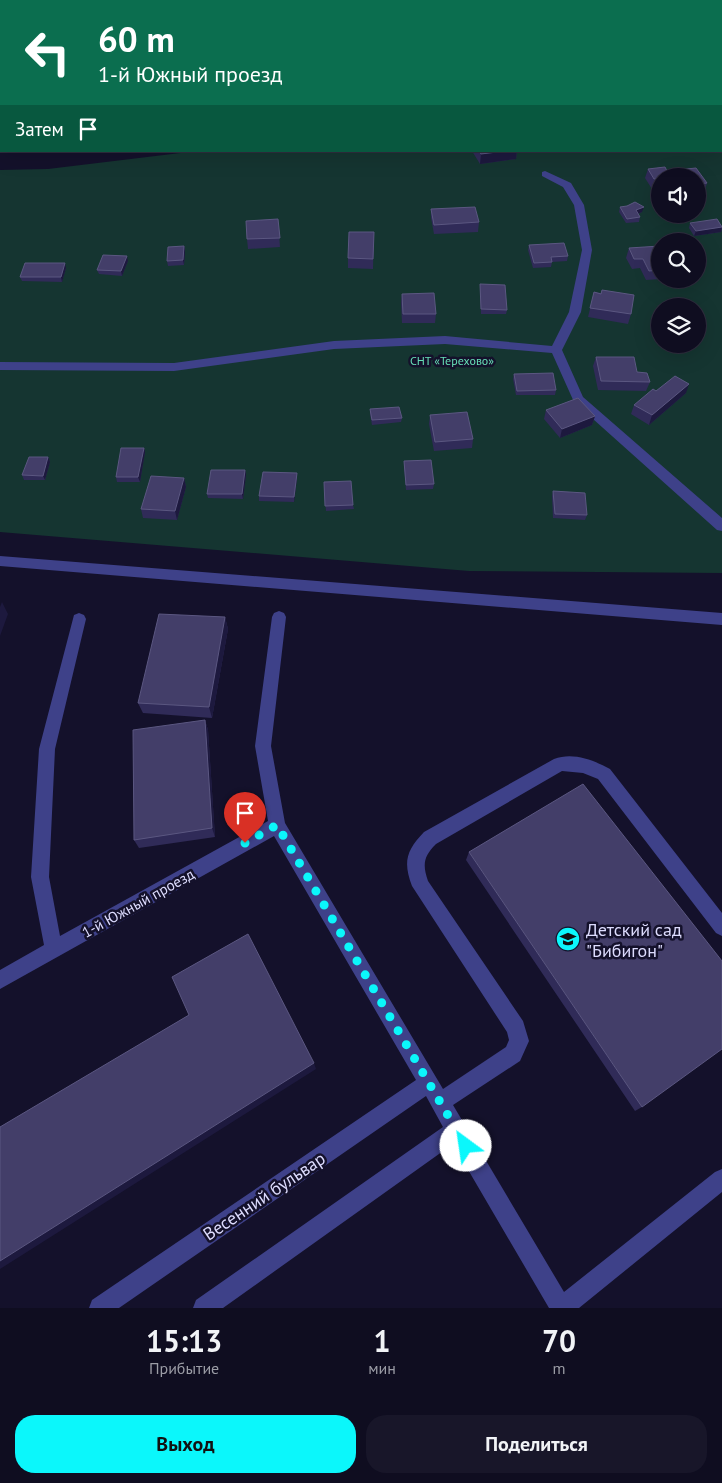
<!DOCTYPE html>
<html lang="ru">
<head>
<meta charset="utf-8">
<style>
	body { margin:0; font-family:"PT Sans",sans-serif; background:#181629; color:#f1f3f6; height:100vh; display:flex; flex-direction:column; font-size:19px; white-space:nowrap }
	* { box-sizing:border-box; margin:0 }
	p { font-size:16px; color:#9b9ca5 }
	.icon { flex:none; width:28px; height:28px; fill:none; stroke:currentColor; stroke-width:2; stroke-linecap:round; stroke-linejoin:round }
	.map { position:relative; height:1308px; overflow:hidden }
	.panel { display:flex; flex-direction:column; background:#0f0d20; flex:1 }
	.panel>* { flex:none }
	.guide { position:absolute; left:0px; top:0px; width:722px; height:152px; box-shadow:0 5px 20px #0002,0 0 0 1px #2f2d3e; background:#0b6e4f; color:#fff; overflow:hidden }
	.tools { position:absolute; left:651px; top:168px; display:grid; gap:10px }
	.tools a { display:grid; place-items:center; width:55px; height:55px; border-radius:50%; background:#0f0d20; box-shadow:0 5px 20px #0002,0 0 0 1px #2f2d3e; font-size:25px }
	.pin { position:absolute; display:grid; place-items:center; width:42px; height:42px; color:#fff; margin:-51px -21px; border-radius:50% 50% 50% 0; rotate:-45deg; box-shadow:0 0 5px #0007 }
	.pin .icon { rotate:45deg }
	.me { position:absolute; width:55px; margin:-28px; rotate:329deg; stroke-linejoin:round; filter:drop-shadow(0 0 4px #0008) }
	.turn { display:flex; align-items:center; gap:18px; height:105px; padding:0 15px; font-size:22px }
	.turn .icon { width:65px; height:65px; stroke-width:2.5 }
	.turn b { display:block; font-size:35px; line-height:42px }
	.then { display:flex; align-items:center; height:48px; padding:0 15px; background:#0003; gap:10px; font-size:19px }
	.eta { display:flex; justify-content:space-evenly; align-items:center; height:85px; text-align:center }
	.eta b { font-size:30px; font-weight:700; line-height:35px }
	.button { display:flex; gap:10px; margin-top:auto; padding:10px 15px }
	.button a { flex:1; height:58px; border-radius:20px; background:#0bf7fb; color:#111; font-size:20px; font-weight:700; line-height:58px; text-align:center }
	.button a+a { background:#181629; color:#f1f3f6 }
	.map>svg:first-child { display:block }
</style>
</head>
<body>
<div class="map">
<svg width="722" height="1308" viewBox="0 0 722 1308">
	<rect width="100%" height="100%" fill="#14112b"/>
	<path fill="#153531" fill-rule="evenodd" d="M 722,90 L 722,573 L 469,571 L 0,532 L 0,170 L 48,169 L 197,151 L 721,151 ZM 660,176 L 698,176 L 698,214 L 660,214 ZM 660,241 L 698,241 L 698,279 L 660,279 ZM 660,306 L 698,306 L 698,344 L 660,344 Z"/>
	<path fill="#0e2a4d" d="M 0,0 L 722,0 L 722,23 L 721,1 L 1,1 L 0,92 Z"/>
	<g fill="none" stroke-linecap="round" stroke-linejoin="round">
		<path fill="#3e4189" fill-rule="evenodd" d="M 545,171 L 571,183 L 584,205 L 592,250 L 581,312 L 562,350 L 583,397 L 722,518 L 722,531 L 717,530 L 574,402 L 552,353 L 445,344 L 334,349 L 174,371 L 0,370 L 0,362 L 174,363 L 334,341 L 445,336 L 552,346 L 569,312 L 582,250 L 574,205 L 563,187 L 542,176 L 542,172 Z
			M 0,556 L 722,613 L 722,625 L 0,566 Z
			M 279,611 L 284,613 L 286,617 L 271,746 L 285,823 L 443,1089 L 506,1047 L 509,1040 L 507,1032 L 412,886 C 403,862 406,851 424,832 L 554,759 C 573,752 593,760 610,769 L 722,913 L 722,936 L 716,933 L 598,779 L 583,773 L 562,771 L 436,844 C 424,856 422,864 428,881 L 523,1021 L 529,1041 L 520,1061 L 453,1105 L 564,1292 L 715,1172 L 722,1169 L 722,1192 L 579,1308 L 549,1308 L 453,1144 L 223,1308 L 193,1308 L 196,1300 L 443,1127 L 426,1096 L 119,1308 L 89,1308 L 92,1300 L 416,1080 L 274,836 L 0,989 L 0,970 L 44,945 L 31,877 L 39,749 L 74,615 L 79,613 L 84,615 L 86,619 L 55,749 L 49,877 L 60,936 L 268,821 L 255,746 L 272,617 L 274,613 Z"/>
	</g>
	<path fill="#302b58" d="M 721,102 L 722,102 L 722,127 L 721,126 Z
		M 472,151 L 517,151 L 516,159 L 480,164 Z
		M 665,167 L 667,171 L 696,168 L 707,183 L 704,193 L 698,193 L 698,176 L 660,176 L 660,189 L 659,188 L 652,189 L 645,178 L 648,169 Z
		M 620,207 L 642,212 L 638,214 L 640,217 L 639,222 L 626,223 L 619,212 Z
		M 431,209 L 479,222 L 478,232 L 434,234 L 431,218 Z
		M 278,219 L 280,247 L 248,249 L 247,239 Z
		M 690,223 L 722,226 L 722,229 L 721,232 L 694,236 L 689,228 Z
		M 374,232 L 373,269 L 348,268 L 348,258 Z
		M 529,245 L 568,256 L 567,261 L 552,262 L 551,267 L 533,268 L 528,250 Z
		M 184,246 L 185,251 L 184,265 L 168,266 L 167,261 Z
		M 660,246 L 660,279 L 661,279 L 646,280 L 640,268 L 632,269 L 626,258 L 629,248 Z
		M 128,261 L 122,276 L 99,274 L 97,270 Z
		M 66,268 L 62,282 L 22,281 L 20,277 Z
		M 480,284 L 507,310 L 506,314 L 481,314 L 480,289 Z
		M 594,292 L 601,293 L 631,314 L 628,324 L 588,317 Z
		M 402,294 L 436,314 L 435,323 L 402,323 L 401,303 Z
		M 596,357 L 650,382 L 646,391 L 598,390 L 593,366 Z
		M 514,374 L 556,390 L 555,395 L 516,395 L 513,379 Z
		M 656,391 L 686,393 L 649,425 L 631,414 L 634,405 Z
		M 370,409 L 402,418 L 401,422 L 372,425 L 370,414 Z
		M 546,410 L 595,416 L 592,425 L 560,438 L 544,419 Z
		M 430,415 L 473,439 L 472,448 L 434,451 L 429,424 Z
		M 144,448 L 145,452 L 140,482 L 117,482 L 116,477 Z
		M 48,457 L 50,462 L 45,480 L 24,480 L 22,475 Z
		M 404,461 L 434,484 L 433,489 L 406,490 L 404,466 Z
		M 245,470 L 246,475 L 243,499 L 208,498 L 207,494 Z
		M 297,473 L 297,478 L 294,502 L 259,501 L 259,496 Z
		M 184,478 L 186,487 L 177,520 L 143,518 L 141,509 Z
		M 324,482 L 353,505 L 354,509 L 326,511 Z
		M 553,491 L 587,515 L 585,520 L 553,518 L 552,496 Z
		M 225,617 L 228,629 L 212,718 L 143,713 L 138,703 Z
		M 205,720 L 208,730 L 215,837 L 139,848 L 134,840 Z
		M 469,852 L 642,1107 L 635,1111 L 466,860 Z"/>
	<path fill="#1d193e" d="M 505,151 L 517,151 L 516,159 L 480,164 L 481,154 Z
		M 644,207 L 642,212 L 635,215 L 636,210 Z
		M 722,227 L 721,232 L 694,236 L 696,231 Z
		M 184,246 L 185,251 L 184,265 L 183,260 Z
		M 127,256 L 128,261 L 122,276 L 121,271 Z
		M 65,263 L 66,268 L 62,282 L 61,277 Z
		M 689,384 L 686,393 L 649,425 L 652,415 Z
		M 595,416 L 592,425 L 560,438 L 562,429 Z
		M 144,448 L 145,452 L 140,482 L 138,477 Z
		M 48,457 L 50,462 L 45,480 L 43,476 Z
		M 245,470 L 246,475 L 243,499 L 242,494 Z
		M 297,473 L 297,478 L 294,502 L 294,497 Z
		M 184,478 L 186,487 L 177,520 L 175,511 Z
		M 2,602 L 8,614 L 0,636 L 0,607 Z
		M 225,617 L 228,629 L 212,718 L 209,707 Z
		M 205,720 L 208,730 L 215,837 L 212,828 Z
		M 314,1063 L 316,1069 L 0,1269 L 0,1261 Z"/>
	<path fill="#433e69" stroke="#5b5781" d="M 721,102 L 722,102 L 722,113 L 721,112 Z
		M 479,151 L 505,151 L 481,154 Z
		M 665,167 L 667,171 L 696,168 L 707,183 L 698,184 L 698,176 L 660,176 L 660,179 L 654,179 L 648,169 Z
		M 635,202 L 644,207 L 636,210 L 640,217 L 627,219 L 620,207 L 627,206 Z
		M 475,207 L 479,222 L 434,225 L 431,209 Z
		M 278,219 L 280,238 L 247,239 L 246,221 Z
		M 717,219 L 722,227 L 696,231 L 690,223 Z
		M 349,232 L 374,232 L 373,259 L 348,258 Z
		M 564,243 L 568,256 L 551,257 L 552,262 L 534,263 L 529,245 Z
		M 184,246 L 183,260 L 167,261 L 168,247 Z
		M 660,246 L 660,270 L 649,271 L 643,259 L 634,259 L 629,248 Z
		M 103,255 L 127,256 L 121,271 L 97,270 Z
		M 25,263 L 65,263 L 61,277 L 20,277 Z
		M 480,284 L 505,285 L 507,310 L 481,309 Z
		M 602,290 L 634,295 L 631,314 L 590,308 L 594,292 L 601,294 Z
		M 434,293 L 436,314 L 403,314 L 402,294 Z
		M 596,357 L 634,357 L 637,372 L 647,373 L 650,382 L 601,381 Z
		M 553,373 L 556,390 L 517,391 L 514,374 Z
		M 675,376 L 689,384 L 652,415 L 634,405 L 653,389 L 656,391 Z
		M 578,398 L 595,416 L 562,429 L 546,410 Z
		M 399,407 L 402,418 L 372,420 L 370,409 Z
		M 467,412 L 473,439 L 435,442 L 430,415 Z
		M 121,448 L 144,448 L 138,477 L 116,477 Z
		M 29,457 L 48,457 L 43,476 L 22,475 Z
		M 431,460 L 434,484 L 406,485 L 404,461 Z
		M 211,470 L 245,470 L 242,494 L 207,494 Z
		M 263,472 L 297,473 L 294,497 L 259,496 Z
		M 151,476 L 184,478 L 175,511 L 141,509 Z
		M 351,481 L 353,505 L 325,506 L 324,482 Z
		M 553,491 L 585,493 L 587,515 L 555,514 Z
		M 159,614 L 225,617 L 209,707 L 138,703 Z
		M 205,720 L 212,828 L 134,840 L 133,730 Z
		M 583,784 L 722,961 L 722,1049 L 642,1107 L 469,852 Z
		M 248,934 L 314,1063 L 0,1261 L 0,1127 L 189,1015 L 172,977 Z"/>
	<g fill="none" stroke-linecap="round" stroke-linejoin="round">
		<path stroke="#0bf7fb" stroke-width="9" stroke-dasharray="0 16.2" d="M 245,843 L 277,825 L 466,1146"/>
	</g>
	<defs>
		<g id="school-disc" transform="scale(1.25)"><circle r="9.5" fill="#0bf7fb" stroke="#14112b"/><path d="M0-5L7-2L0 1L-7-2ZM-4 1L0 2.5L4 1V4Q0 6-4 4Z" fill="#111"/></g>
	</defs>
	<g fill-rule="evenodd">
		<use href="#school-disc" x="568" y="939"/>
	</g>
	<g text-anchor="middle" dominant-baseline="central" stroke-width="5" stroke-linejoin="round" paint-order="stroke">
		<g font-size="12" fill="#67dfb7" stroke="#14112b">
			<text x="452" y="360">СНТ «Терехово»</text>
		</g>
		<g font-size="15" fill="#dddcfe" stroke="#14112b">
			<text transform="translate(138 903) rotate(-29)">1-й Южный проезд</text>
		</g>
		<g font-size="18" fill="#dddcfe" stroke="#14112b" text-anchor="start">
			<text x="586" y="929">Детский сад<tspan x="586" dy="21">"Бибигон"</tspan></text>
		</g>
		<g font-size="18" fill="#dddcfe" stroke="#14112b">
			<text transform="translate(264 1196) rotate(-34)">Весенний бульвар</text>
		</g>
	</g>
</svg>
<div class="tools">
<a><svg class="icon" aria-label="sound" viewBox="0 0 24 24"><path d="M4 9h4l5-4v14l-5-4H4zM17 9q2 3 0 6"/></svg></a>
<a><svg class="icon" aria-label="search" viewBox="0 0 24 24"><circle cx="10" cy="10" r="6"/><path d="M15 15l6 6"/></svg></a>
<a><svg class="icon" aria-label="layers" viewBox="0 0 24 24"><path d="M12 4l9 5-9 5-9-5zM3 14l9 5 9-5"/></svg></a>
</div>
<div class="pin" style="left:245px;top:843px;background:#d93025"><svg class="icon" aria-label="arrive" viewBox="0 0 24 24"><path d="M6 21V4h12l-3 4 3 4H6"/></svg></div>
<svg class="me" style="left:466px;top:1146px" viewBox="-20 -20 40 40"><circle r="19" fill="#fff"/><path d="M0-13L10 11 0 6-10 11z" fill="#0bf7fb"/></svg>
<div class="guide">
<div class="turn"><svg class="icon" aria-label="left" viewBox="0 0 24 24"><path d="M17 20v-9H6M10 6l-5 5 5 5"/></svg><div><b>60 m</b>1-й Южный проезд</div></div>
<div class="then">Затем<svg class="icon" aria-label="arrive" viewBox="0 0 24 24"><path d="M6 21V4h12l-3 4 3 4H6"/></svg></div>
</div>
</div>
<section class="panel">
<div class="eta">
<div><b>15:13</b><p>Прибытие</p></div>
<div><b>1</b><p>мин</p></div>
<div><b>70</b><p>m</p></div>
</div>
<div class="button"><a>Выход</a><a>Поделиться</a></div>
</section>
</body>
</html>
